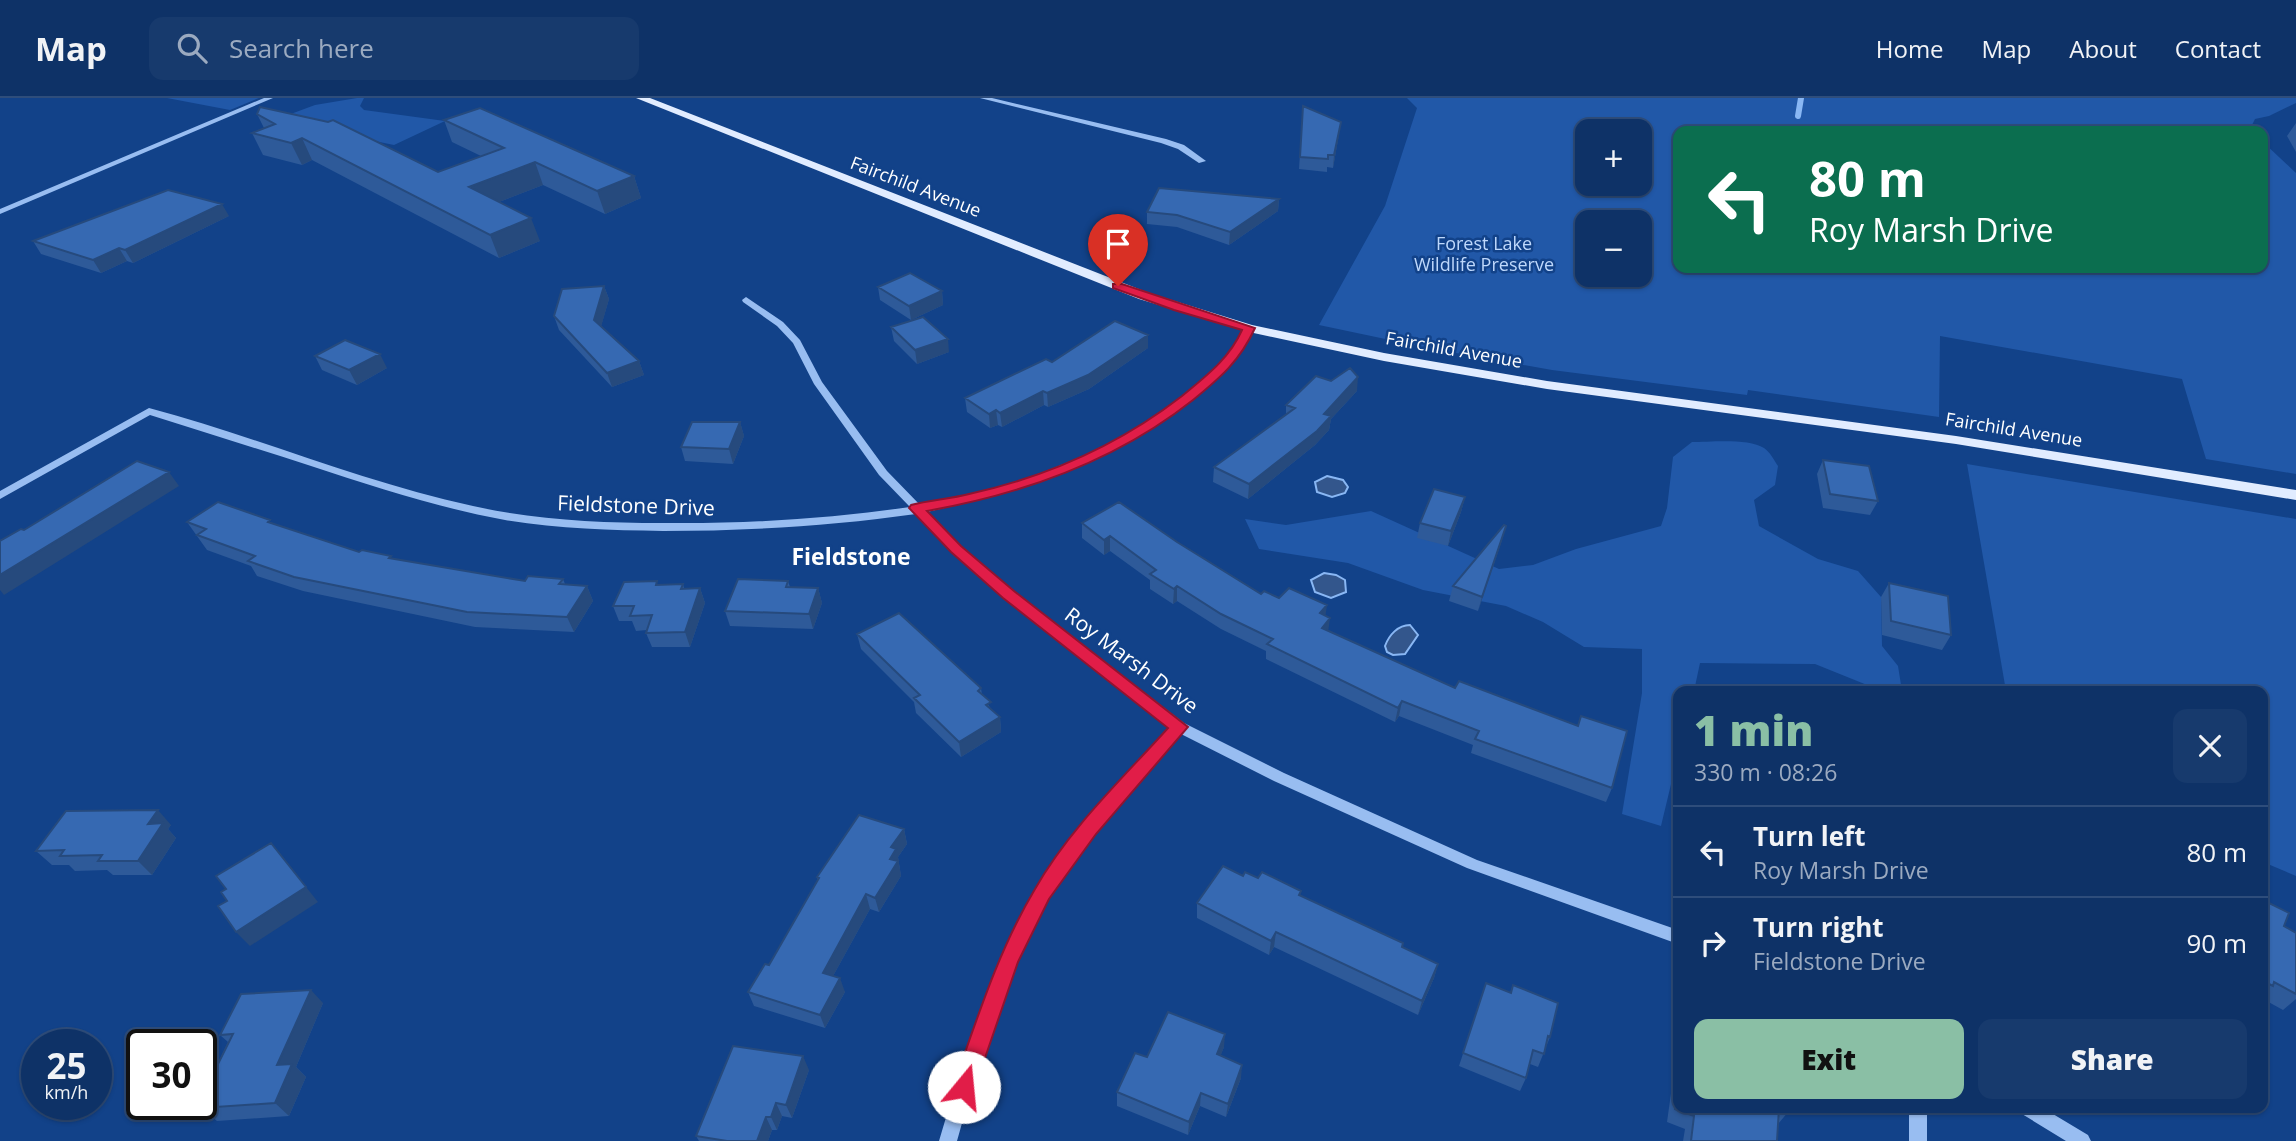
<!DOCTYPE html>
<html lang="en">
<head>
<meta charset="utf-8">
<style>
	body { margin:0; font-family:"Open Sans",sans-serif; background:#173a6d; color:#f1f3f6; height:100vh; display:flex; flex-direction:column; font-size:26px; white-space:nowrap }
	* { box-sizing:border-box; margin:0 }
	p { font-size:23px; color:#9baac0 }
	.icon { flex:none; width:38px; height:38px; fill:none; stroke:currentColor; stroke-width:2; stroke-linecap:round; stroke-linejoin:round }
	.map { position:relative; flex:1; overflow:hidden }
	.side { position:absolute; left:1673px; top:588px; width:595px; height:427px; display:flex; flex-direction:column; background:#0e3267; border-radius:14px; box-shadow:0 2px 5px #0004,0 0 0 2px #2e4d7b }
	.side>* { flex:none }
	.guide { position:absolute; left:1673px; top:28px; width:595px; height:147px; border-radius:14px; box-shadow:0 2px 5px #0004,0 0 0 2px #2e4d7b; background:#0b6e4f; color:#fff; overflow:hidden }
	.tools { position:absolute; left:1575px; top:21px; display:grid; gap:14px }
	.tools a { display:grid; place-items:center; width:77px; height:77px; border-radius:14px; background:#0e3267; box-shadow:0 2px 5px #0004,0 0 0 2px #2e4d7b; font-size:35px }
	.speed { position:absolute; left:21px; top:931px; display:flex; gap:14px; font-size:35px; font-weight:700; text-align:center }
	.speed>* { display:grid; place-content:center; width:91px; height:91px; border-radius:50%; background:#0e3267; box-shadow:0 2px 5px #0004,0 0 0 2px #2e4d7b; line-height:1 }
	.speed small { font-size:18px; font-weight:400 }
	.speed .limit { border:4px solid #111; border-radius:10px; background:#fff; color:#111 }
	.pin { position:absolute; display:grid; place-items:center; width:60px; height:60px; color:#fff; margin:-72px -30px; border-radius:50% 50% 50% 0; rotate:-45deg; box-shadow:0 0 7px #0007 }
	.pin .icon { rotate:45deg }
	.me { position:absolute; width:77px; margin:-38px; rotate:17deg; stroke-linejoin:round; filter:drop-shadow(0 0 5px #0008) }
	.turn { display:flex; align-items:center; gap:24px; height:147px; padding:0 21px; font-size:32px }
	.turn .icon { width:91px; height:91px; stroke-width:2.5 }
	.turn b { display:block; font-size:49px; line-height:60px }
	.round { display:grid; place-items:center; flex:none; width:74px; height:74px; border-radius:14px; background:#173a6d }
	.headline { display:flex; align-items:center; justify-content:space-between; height:119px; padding:0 21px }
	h1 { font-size:42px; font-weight:800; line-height:52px; color:#8abfa5 }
	.cta { display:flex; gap:14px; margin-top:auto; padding:14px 21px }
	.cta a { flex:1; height:80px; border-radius:14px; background:#8abfa5; color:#111; font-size:28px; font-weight:800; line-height:80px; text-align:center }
	.cta a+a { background:#173a6d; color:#f1f3f6 }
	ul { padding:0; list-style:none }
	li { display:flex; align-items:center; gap:21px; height:91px; padding:0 21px; border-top:2px solid #2e4d7b }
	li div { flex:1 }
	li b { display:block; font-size:26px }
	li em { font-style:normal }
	header { display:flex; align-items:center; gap:42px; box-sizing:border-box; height:98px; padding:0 35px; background:#0e3267; border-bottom:2px solid #2e4d7b }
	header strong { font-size:33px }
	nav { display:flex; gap:38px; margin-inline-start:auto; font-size:24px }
	.search { width:490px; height:63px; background:#173a6d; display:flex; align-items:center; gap:18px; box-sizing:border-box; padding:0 24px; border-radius:14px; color:#9baac0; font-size:26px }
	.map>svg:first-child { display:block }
</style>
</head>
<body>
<header>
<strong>Map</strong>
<div class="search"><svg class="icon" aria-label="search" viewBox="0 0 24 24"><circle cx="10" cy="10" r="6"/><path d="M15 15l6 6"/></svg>Search here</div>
<nav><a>Home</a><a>Map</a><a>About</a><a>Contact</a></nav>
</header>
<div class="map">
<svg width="2296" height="1043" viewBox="0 0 2296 1043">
	<rect width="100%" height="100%" fill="#124289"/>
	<path fill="#2158a8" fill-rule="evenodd" d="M 167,0 L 259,0 L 230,12 Z
		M 357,0 L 364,0 L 360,8 L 364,12 L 445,23 L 394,47 L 360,40 L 344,27 L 324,26 L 288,17 L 315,7 Z
		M 1407,0 L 2296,0 L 2296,5 L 2269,18 L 2255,21 L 2250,31 L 2252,33 L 1678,33 L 1678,170 L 2263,170 L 2263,44 L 2296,75 L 2296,376 L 2206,361 L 2182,281 L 1940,238 L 1939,319 L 1748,292 L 1747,297 L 1552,272 L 1428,250 L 1319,227 L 1385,108 L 1417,10 ZM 1587,33 L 1640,33 L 1640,86 L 1587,86 ZM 1587,124 L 1640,124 L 1640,177 L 1587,177 Z
		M 1692,344 C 1711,344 1749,340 1764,350 C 1770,354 1774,362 1778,368 L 1775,387 L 1754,402 L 1759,428 L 1818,461 L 1858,473 L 1881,499 L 1882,548 L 1898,568 L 1902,593 L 1882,593 L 1815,566 L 1700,565 L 1694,593 L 1678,593 L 1678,657 L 1661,728 L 1622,716 L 1642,595 L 1642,551 L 1584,549 L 1543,524 L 1506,508 L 1423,492 L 1348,465 L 1259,451 L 1245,421 L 1286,427 L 1371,413 L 1499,471 L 1533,467 L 1576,451 L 1661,428 L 1667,410 L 1673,359 Z
		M 1967,366 L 2296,421 L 2296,778 L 2263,764 L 2263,593 L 2006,593 Z"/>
	<path fill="#33568c" stroke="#89b7f4" stroke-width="2" d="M 1327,378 L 1343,382 L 1348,389 L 1345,395 L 1332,399 L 1317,394 L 1315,384 Z
		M 1324,475 L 1336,477 L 1345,482 L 1346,494 L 1331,500 L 1315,494 L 1311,482 Z
		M 1410,527 L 1418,537 L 1405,556 L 1393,557 L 1387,554 L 1385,548 C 1389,537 1398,527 1410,527 Z"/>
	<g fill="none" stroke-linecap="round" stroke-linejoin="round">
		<path stroke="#89b7f4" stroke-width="6" d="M 1798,18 L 1801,0"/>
		<path fill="#98bdf1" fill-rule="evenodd" d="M 264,0 L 273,0 L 0,116 L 0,111 Z
			M 980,0 L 992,0 L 1166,41 L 1184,47 L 1206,63 L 1199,65 L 1178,51 L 1161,45 Z
			M 746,199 L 783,224 L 800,242 L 822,284 L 887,373 L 921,408 C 1007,390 1076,368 1151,321 C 1177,305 1202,287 1222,264 C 1232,253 1238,240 1246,228 L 1252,228 L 1254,230 C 1231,273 1196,301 1156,327 C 1082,373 1011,395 927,414 L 960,448 L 1013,494 L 1184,625 L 1284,675 L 1477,762 L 1678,832 L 1678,846 L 1467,770 L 1274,683 L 1181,636 C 1127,695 1071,755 1033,826 C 996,893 978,970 957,1043 L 939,1043 C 965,956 989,867 1038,790 C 1074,731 1123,680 1170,630 C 1083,561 992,496 916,416 C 831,428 748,433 663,433 C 610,432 557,431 505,422 C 439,410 375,389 311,368 C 258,351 204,334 150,317 L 0,401 L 0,393 L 149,310 C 258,339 362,384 473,408 C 535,422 598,425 662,425 C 745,426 827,421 910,409 L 879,377 L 814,286 L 793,245 L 777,228 L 743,204 L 742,202 Z
			M 1909,1010 L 1927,1010 L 1927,1043 L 1909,1043 Z
			M 2019,1010 L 2043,1010 L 2088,1037 L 2091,1043 L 2066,1043 L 2022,1016 Z"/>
		<path fill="#e1ecff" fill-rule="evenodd" d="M 636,0 L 650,0 L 1149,195 L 1252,227 L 1384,255 L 1547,283 L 1956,338 L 2296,392 L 2296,402 L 1956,346 L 1547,291 L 1384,263 L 1249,234 L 1139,201 Z"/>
	</g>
	<path fill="#2e5a99" d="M 1303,8 L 1339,36 L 1333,70 L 1327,69 L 1327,74 L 1299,71 Z
		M 257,16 L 438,74 L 481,58 L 452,44 L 444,22 L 634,78 L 641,100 L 605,116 L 543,87 L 499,104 L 540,143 L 499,160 L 312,62 L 302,67 L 263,57 L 252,35 L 264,30 Z
		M 2296,25 L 2296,54 L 2287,38 Z
		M 1279,101 L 1278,113 L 1229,147 L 1177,129 L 1147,126 L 1147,114 Z
		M 229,118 L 133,165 L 127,163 L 101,175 L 41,156 L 33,143 Z
		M 604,188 L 609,201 L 601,228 L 639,263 L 644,277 L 612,289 L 559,232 L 554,218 Z
		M 878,189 L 942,193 L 943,207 L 911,222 L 880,202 Z
		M 891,229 L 949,254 L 917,266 L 894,243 Z
		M 1148,250 L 1089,291 L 1048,309 L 1044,307 L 1002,329 L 998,327 L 990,330 L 967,314 L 965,300 L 1052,264 Z
		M 315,258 L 387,270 L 357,287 L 322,272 Z
		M 1357,293 L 1331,321 L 1329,332 L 1315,347 L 1248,401 L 1213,384 L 1214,369 L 1286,317 L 1286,307 Z
		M 740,324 L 744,338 L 733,366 L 685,363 L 681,349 Z
		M 1823,362 L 1878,403 L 1870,417 L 1823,410 L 1817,376 Z
		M 1465,399 L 1461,414 L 1448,448 L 1417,440 L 1420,425 Z
		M 187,424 L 272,426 L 359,454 L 393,461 L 525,483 L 563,481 L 565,486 L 587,488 L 593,503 L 574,534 L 475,529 L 303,493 L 257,478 L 251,468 L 207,452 Z
		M 1082,425 L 1177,444 L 1261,496 L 1279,500 L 1326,518 L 1328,533 L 1612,690 L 1606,704 L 1471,655 L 1473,647 L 1399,618 L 1395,624 L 1266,561 L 1266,553 L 1221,531 L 1177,503 L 1173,506 L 1150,491 L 1150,482 L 1110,453 L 1104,457 L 1082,440 Z
		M 1502,442 L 1478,513 L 1449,503 L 1453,488 Z
		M 788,483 L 790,489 L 818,490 L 822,505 L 813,531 L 730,528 L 725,513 Z
		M 1889,485 L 1951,537 L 1942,552 L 1882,537 L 1881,499 Z
		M 683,486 L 684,490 L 700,490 L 705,505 L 690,549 L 652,549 L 646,535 L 647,532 L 636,533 L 632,523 L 619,523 L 613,508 L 658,487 Z
		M 857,536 L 981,590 L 982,597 L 991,611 L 1000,619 L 1001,634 L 961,659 L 916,615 L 914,604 L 861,551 Z
		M 1678,711 L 1678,733 L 1675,732 Z
		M 171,727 L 168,731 L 176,740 L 152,777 L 113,777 L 107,772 L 75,773 L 69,767 L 52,767 L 36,753 Z
		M 904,731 L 907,746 L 898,759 L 901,778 L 879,814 L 870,811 L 833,878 L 845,894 L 825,930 L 754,908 L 748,894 L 769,867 L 818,783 L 817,779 Z
		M 1243,778 L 1258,780 L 1301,798 L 1403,845 L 1402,849 L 1438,866 L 1434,880 L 1418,917 L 1274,849 L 1269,857 L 1197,820 L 1197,805 Z
		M 2263,802 L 2284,828 L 2296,835 L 2296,901 L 2283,912 L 2263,901 Z
		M 1486,885 L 1510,895 L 1513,887 L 1550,939 L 1538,969 L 1530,966 L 1526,980 L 1520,993 L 1459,968 Z
		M 323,905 L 296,969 L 306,979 L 289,1018 L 217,1023 L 201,1010 L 211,989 L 208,986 L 228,944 L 220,937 Z
		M 1678,945 L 1678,1010 L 1789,1010 L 1789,1013 L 1778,1026 L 1777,1043 L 1683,1043 L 1685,1031 L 1667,1024 Z
		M 1224,949 L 1220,958 L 1241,980 L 1226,1019 L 1200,1008 L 1188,1037 L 1117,1008 L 1117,994 L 1147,959 Z
		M 809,972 L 792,1020 L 782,1018 L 777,1032 L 772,1032 L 768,1043 L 699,1043 L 696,1038 Z"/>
	<path fill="#264a7d" d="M 1341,24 L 1339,36 L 1333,70 L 1334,57 Z
		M 302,40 L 312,62 L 302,67 L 291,45 Z
		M 535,64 L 543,87 L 478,112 L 469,89 Z
		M 634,78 L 641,100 L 605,116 L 597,93 Z
		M 1279,101 L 1278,113 L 1229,147 L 1230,134 Z
		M 222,106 L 229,118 L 133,165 L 125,152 Z
		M 531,120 L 540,143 L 499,160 L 490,137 Z
		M 119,150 L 127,163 L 101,175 L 93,162 Z
		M 604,188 L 609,201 L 599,236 L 594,222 Z
		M 942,193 L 943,207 L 911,222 L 909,208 Z
		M 1148,237 L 1148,250 L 1089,291 L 1048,309 L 1047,295 Z
		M 948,241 L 949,254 L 917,266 L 915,252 Z
		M 380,256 L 387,270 L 357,287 L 349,272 Z
		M 639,263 L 644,277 L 612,289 L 607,275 Z
		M 1358,279 L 1357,293 L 1331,321 L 1329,332 L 1315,347 L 1248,401 L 1249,386 L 1324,316 Z
		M 1043,293 L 1044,307 L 1002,329 L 1000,315 Z
		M 996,312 L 998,327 L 990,330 L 989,316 Z
		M 740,324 L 744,338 L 733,366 L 729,351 Z
		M 169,374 L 179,388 L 4,497 L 0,492 L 0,477 Z
		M 1465,399 L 1461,414 L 1448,448 L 1451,433 Z
		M 1506,428 L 1502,442 L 1478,513 L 1482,499 Z
		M 1110,438 L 1110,453 L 1104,457 L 1104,442 Z
		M 587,488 L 593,503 L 574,534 L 567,519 Z
		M 1177,488 L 1177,503 L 1173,506 L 1174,491 Z
		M 700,490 L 705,505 L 690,549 L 685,534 Z
		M 818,490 L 822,505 L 813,531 L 809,516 Z
		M 1327,507 L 1325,521 L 1320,515 Z
		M 1330,520 L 1328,535 L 1322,530 Z
		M 1402,603 L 1399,618 L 1395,624 L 1398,610 Z
		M 1000,619 L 1001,634 L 961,659 L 959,644 Z
		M 158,712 L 171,727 L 168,731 L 176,740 L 152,777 L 138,763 L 148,726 Z
		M 904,731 L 907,746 L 898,759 L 901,778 L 879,814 L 875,800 L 891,749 Z
		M 271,745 L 318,804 L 250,848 L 236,834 Z
		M 866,796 L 870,811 L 827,889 L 823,875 Z
		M 1276,834 L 1274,849 L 1269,857 L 1271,843 Z
		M 1438,866 L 1434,880 L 1418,917 L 1422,903 Z
		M 840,880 L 845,894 L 825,930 L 820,917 Z
		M 311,892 L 323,905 L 296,969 L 306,979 L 289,1018 L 275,1005 L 277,967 Z
		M 1225,936 L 1224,949 L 1216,970 L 1217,956 Z
		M 803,958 L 809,972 L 792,1020 L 786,1007 Z
		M 1242,967 L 1241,980 L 1226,1019 L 1228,1006 Z
		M 1201,995 L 1200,1008 L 1188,1037 L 1189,1024 Z
		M 776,1005 L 782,1018 L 777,1032 L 771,1019 Z
		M 766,1019 L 772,1032 L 768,1043 L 757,1043 Z"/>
	<path fill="#3669b2" stroke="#264a7d" stroke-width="2" d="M 1303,8 L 1341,24 L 1334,57 L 1328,57 L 1328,61 L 1300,59 Z
		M 260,9 L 328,24 L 333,22 L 438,74 L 504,50 L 444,22 L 480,10 L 634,78 L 597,93 L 535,64 L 469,89 L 531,120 L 490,137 L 302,40 L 291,45 L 252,35 L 275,26 L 257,16 Z
		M 1159,90 L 1279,101 L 1230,134 L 1177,117 L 1147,114 Z
		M 168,92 L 222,106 L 125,152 L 119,150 L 93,162 L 33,143 Z
		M 910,175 L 942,193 L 909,208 L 878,189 Z
		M 604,188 L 594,222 L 639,263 L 607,275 L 554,218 L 562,191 Z
		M 923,219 L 948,241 L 915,252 L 891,229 Z
		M 1115,223 L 1148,237 L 1088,277 L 1047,295 L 1043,293 L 1000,315 L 996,312 L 989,316 L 965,300 L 1046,261 L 1052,264 Z
		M 345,242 L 380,256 L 349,272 L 315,258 Z
		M 1350,270 L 1358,279 L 1324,316 L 1331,318 L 1317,333 L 1249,386 L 1214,369 L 1295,310 L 1286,307 L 1316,278 L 1331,283 Z
		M 692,324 L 740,324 L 729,351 L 681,349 Z
		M 1823,362 L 1869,368 L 1878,403 L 1830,396 Z
		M 137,363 L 169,374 L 0,477 L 0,443 L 21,431 L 24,432 Z
		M 1434,391 L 1465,399 L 1451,433 L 1420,425 Z
		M 218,404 L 270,422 L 268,424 L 359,454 L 362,452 L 391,458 L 389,460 L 525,483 L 528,478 L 563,481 L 559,486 L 587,488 L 567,519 L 467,514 L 294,479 L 248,463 L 255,458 L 197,437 L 206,431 L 187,424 Z
		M 1119,404 L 1177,444 L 1261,496 L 1264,493 L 1279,500 L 1289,490 L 1327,507 L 1320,515 L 1330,520 L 1322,530 L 1455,590 L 1459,583 L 1578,628 L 1581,618 L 1627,633 L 1612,690 L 1475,641 L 1479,633 L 1402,603 L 1398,610 L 1267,546 L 1273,541 L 1221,516 L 1177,488 L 1174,491 L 1150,476 L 1156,472 L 1110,438 L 1104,442 L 1082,425 Z
		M 1504,427 L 1506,428 L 1482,499 L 1453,488 Z
		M 738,481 L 788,483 L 786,489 L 818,490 L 809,516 L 725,513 Z
		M 657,483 L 656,487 L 683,486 L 681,491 L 700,490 L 685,534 L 646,535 L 652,517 L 630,518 L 634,508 L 613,508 L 624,484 Z
		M 1889,485 L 1948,498 L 1951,537 L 1891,523 Z
		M 899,515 L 981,590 L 978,593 L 991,604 L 986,607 L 1000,619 L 959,644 L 914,600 L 920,597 L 857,536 Z
		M 158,712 L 148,726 L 163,725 L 138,763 L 98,763 L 102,757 L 60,758 L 64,752 L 36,753 L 66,713 Z
		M 859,717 L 904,731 L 891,749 L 896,751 L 890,761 L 898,763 L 875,800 L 866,796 L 823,875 L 840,880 L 820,917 L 748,894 L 765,866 L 769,867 L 819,780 L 817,779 Z
		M 271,745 L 306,789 L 236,834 L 218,808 L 227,803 L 221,794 L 226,791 L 216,778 Z
		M 1223,768 L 1243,778 L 1245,774 L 1258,780 L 1262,774 L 1301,793 L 1299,797 L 1403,845 L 1402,849 L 1438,866 L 1422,903 L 1276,834 L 1271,843 L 1197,805 Z
		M 2263,802 L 2289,815 L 2284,828 L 2296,835 L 2296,896 L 2274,884 L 2273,888 L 2263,883 Z
		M 1486,885 L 1511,895 L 1513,887 L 1558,905 L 1550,939 L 1548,938 L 1544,956 L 1533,952 L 1526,980 L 1463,955 Z
		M 311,892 L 277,967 L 292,966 L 275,1005 L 201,1010 L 213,986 L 208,986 L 233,936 L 220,937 L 241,896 Z
		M 1168,914 L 1225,936 L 1217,956 L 1242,967 L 1228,1006 L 1201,995 L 1189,1024 L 1117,994 L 1135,955 L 1147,959 Z
		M 733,948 L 803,958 L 786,1007 L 776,1005 L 771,1019 L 766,1019 L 757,1043 L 727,1043 L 696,1038 Z
		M 1678,987 L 1678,1010 L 1789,1010 L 1789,1013 L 1779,1010 L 1777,1043 L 1691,1043 L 1694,1018 L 1675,1011 Z"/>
	<path fill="#e11d48" stroke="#92132f" stroke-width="2" d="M 1113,186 L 1122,186 L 1255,230 C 1240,263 1220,280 1193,302 C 1116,363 1023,396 927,413 L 961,448 L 1014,493 L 1188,629 L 1096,736 L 1049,801 L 1018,864 L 975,989 L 972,997 L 964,1000 L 956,997 L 953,989 C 977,921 998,853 1035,791 C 1069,731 1122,681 1168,630 L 1003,500 L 951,454 L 909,410 L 911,407 C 930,402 950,401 969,396 C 1046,379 1120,346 1182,298 C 1206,278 1229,261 1242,232 L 1174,212 L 1113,190 Z"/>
	<g text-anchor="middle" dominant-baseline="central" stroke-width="5" stroke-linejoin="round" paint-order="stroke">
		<g font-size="18" fill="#fff" stroke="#124289">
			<text transform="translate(916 88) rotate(21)">Fairchild Avenue</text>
			<text transform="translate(1454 251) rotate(10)">Fairchild Avenue</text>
			<text transform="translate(2014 331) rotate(9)">Fairchild Avenue</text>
		</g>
		<g font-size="18" fill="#bed8fc" stroke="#124289">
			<text x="1484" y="145">Forest Lake<tspan x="1484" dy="21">Wildlife Preserve</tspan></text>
		</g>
		<g font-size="21" fill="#fff" stroke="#124289">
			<text transform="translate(636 407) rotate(2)">Fieldstone Drive</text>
			<text transform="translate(1132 562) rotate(37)">Roy Marsh Drive</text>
		</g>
		<g font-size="23" font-weight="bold" fill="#fff" stroke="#124289">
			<text x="851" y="458">Fieldstone</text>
		</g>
	</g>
</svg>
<div class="tools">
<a>+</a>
<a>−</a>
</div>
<div class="speed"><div>25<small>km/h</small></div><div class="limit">30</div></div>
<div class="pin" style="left:1118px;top:188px;background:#d93025"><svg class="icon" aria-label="arrive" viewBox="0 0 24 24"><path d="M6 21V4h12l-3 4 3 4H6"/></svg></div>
<svg class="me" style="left:964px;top:989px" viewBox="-20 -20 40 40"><circle r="19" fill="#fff"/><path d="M0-13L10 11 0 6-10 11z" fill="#e11d48"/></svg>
<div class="guide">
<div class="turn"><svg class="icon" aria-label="left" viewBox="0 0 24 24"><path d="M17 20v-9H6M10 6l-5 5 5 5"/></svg><div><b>80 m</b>Roy Marsh Drive</div></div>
</div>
<section class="side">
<div class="headline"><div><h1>1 min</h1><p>330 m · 08:26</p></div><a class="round"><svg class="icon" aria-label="close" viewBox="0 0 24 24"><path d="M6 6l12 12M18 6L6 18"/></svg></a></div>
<ul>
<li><svg class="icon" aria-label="left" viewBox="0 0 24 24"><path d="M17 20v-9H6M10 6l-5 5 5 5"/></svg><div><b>Turn left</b><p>Roy Marsh Drive</p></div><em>80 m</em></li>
<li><svg class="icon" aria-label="right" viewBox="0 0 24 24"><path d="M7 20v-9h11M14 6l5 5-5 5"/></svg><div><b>Turn right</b><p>Fieldstone Drive</p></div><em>90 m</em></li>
</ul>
<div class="cta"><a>Exit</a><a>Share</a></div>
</section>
</div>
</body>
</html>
